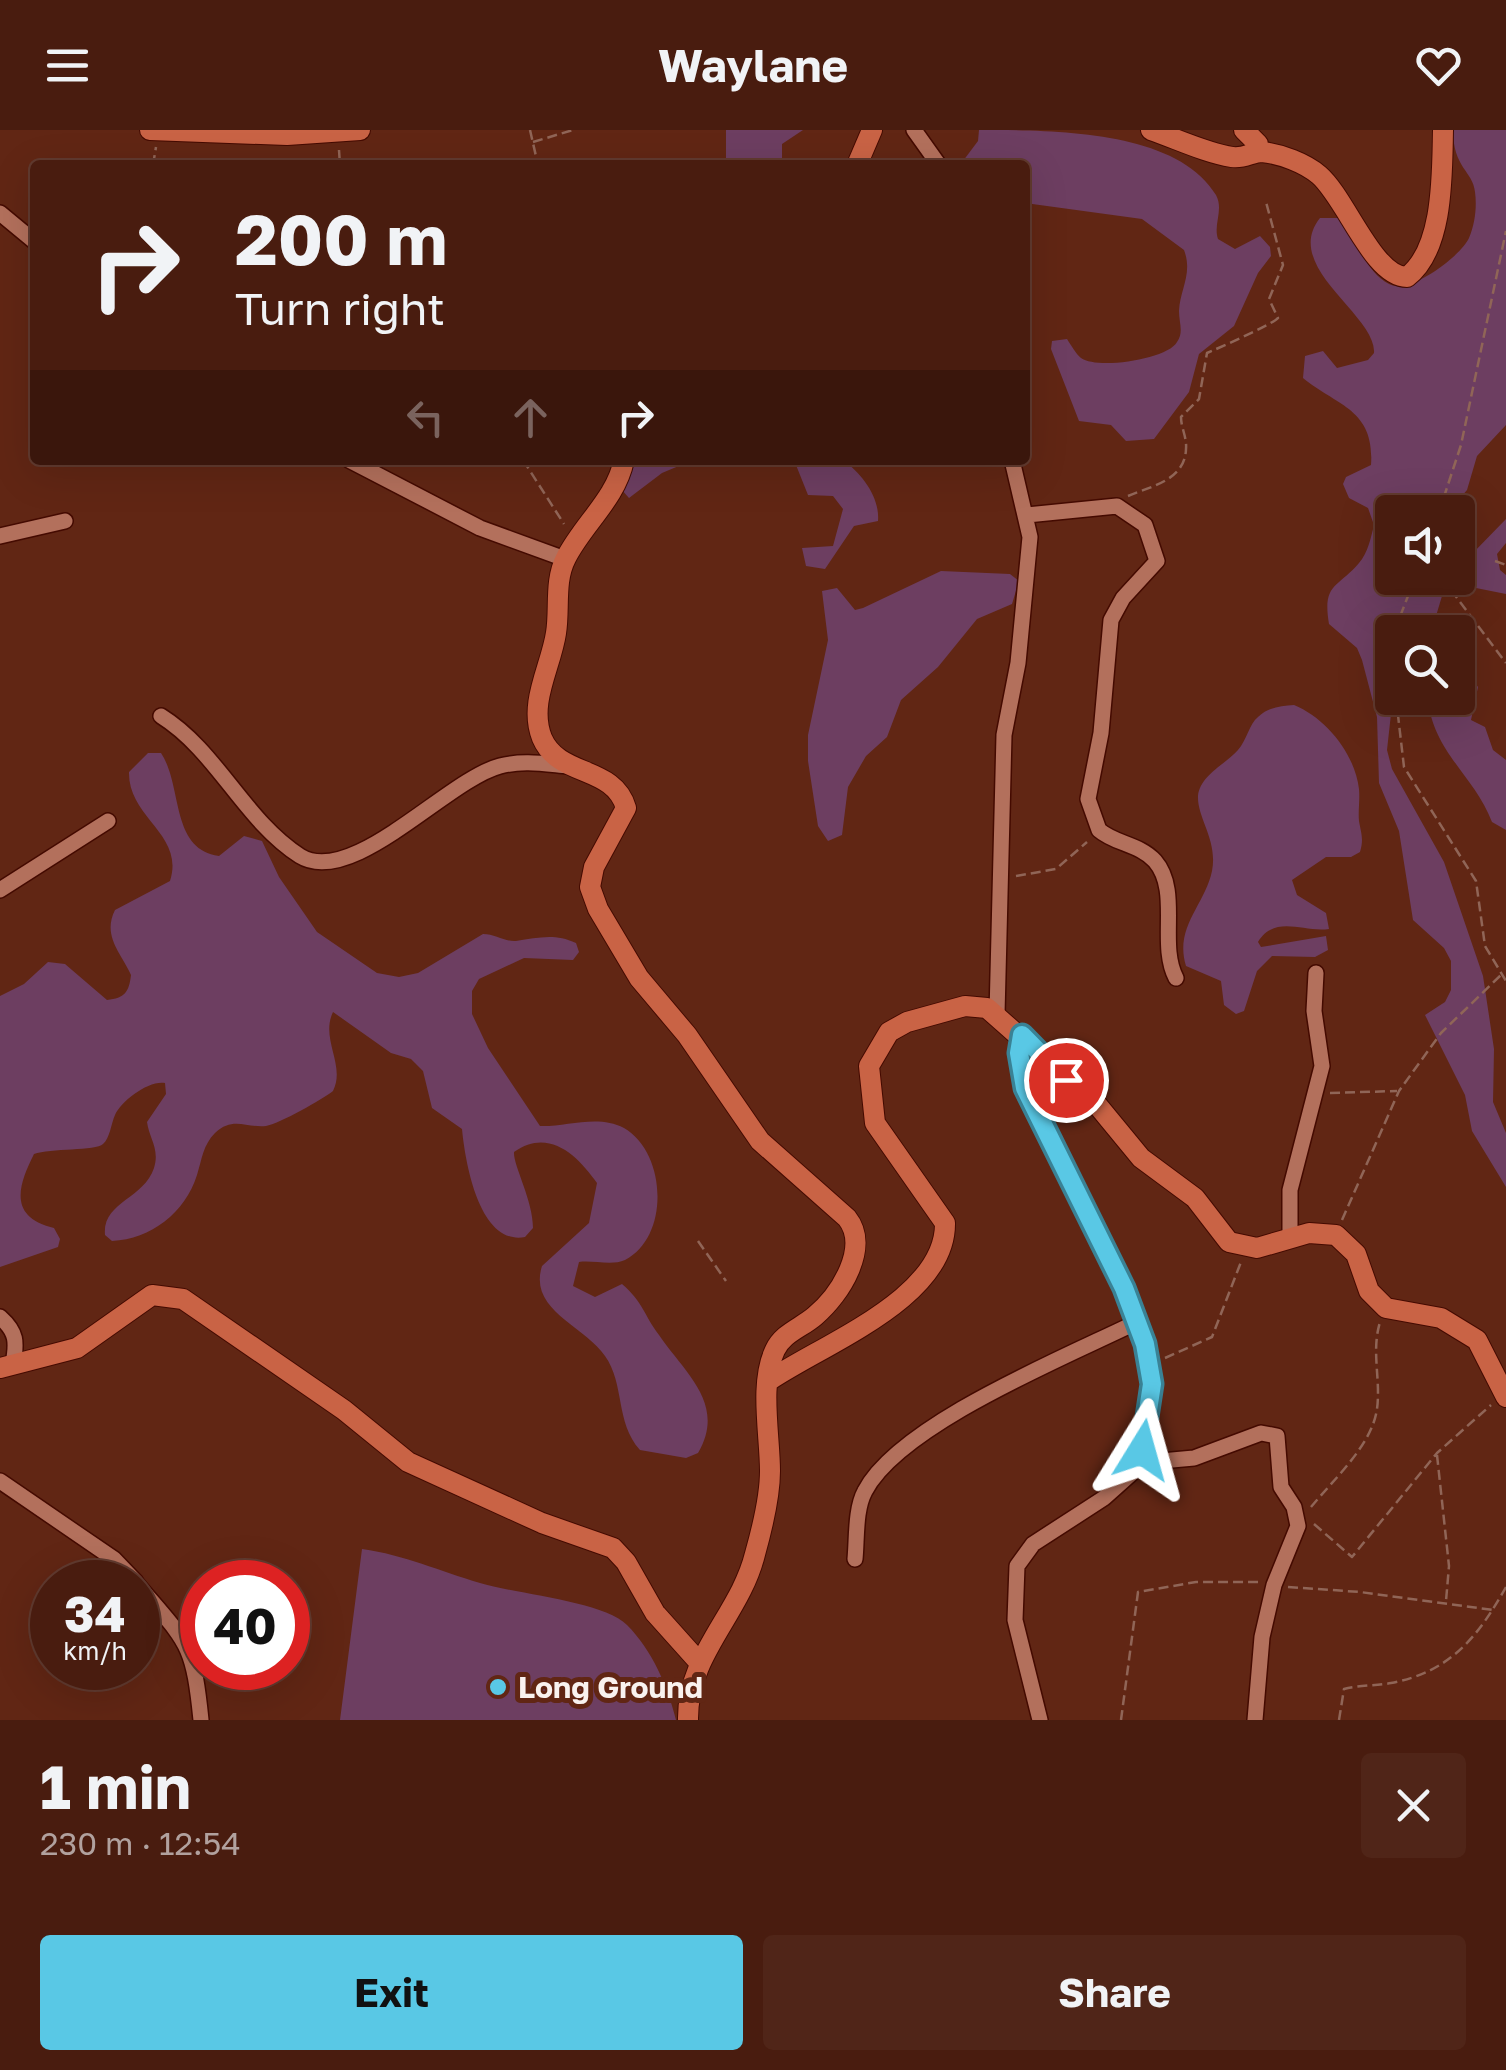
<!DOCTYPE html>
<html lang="en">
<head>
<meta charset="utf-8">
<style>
	body { margin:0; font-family:"Golos Text",sans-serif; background:#502518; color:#f1f3f6; height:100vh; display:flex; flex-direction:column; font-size:38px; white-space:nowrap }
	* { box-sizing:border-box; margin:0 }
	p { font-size:32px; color:#b1a19e }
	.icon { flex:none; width:55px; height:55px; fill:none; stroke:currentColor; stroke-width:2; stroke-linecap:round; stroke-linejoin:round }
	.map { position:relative; height:1590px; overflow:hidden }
	.drawer { display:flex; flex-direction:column; background:#491c0f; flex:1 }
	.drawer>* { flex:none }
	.banner { position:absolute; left:30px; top:30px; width:1000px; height:305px; border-radius:10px; box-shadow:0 10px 40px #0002,0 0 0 2px #613a2f; background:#491c0f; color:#f1f3f6; overflow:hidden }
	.fabs { position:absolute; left:1375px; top:365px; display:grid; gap:20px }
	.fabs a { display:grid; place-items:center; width:100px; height:100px; border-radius:10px; background:#491c0f; box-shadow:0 10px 40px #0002,0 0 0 2px #613a2f; font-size:50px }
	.speed { position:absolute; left:30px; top:1430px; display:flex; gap:20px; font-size:50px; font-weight:700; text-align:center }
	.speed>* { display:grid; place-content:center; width:130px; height:130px; border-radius:50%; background:#491c0f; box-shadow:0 10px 40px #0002,0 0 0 2px #613a2f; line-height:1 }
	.speed small { font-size:25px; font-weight:400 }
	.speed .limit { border:15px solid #d22; background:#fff; color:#111 }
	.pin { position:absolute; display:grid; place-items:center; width:85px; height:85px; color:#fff; margin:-42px; border:5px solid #fff; border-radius:50%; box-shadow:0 2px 10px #0007 }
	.me { position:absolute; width:110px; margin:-55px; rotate:8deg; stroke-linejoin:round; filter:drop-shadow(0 0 8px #0008) }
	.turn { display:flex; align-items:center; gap:35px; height:210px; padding:0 40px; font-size:45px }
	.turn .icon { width:130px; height:130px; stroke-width:2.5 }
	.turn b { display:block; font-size:70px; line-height:85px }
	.lanes { display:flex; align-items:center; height:95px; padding:0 40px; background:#0003; justify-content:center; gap:50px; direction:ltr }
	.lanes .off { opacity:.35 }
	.round { display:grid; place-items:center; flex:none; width:105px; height:105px; border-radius:10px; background:#502518 }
	.summary { display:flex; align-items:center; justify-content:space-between; height:170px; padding:0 40px }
	h1 { font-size:60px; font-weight:700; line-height:75px }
	.action { display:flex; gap:20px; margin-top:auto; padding:20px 40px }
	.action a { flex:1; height:115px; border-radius:10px; background:#59c8e5; color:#111; font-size:40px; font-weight:700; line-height:115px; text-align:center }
	.action a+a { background:#502518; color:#f1f3f6 }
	header { display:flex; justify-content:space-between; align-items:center; height:130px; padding:0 40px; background:#491c0f; font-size:45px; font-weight:700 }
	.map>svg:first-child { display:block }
</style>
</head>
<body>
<header><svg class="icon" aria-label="menu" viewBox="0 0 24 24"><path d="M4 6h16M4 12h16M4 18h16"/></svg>Waylane<svg class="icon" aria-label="heart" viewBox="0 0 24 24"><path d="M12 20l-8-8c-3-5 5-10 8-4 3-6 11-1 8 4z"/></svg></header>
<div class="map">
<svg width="1506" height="1590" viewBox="0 0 1506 1590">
	<rect width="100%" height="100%" fill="#612614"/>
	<path fill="#6d3e61" d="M 726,0 L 803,0 L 782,14 L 782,35 L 726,35 Z
		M 979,0 C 1054,0 1177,0 1216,65 C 1224,80 1213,94 1218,109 L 1235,119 L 1260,106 L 1270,117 L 1271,126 L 1258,143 L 1234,196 L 1199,224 L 1189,262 L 1154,309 L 1126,311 L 1111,295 L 1079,291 L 1051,219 L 1052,211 L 1067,209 C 1071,215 1076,224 1081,228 C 1098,240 1168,229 1177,212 C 1184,202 1179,193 1179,181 C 1180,159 1193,144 1184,120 L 1142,89 L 1025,73 L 1025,35 L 960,35 L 978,11 Z
		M 1453,0 L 1506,0 L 1506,295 L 1477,326 L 1467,360 L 1448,382 L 1392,382 L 1392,448 L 1458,448 L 1458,431 L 1471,425 L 1506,389 L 1506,413 L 1497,424 L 1500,440 L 1506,445 L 1506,464 L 1471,457 L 1442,466 L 1436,486 L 1444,502 L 1426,502 L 1419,490 L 1394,483 L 1378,519 L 1392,575 L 1387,620 L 1392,639 L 1444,732 L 1483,846 L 1494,919 L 1493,972 L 1506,1003 L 1506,1057 L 1472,1001 L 1465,965 L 1425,885 L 1445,872 L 1451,860 L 1451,831 L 1444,818 L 1413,790 L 1399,701 L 1379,653 L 1377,587 L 1362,530 L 1357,518 L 1329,494 C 1322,453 1338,458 1359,433 C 1368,423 1371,407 1374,395 L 1368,378 L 1349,368 L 1343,354 L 1346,347 L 1371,335 C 1375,279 1337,276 1303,248 L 1305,226 L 1323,221 L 1337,238 L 1368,230 L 1374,223 C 1377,185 1281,137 1320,88 L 1338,88 C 1357,107 1365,142 1389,154 C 1409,165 1460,127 1469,108 C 1475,94 1477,77 1475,62 C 1473,41 1453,38 1453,0 Z
		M 633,330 L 693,330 L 662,343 L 629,368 L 621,359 Z
		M 794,330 L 843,330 C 862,344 880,367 878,391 L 854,396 L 825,439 L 806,436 L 802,418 L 833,416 L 843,379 L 833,366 L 808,365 Z
		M 941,441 L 1010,444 L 1019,451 L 1012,474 L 977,489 L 938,537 L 901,570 L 887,607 L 866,626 L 848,657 L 842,705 L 828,711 L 818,696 L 808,631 L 808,605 L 828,510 L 822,461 L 837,458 L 855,480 L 863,478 Z
		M 1458,528 L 1478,557 L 1471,590 L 1485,597 L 1493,620 L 1506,630 L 1506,700 L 1492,692 C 1474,645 1432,621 1428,568 L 1458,568 Z
		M 1294,575 C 1326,588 1355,624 1359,659 C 1360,670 1358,681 1359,691 C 1361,703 1364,709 1360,722 L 1351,727 L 1326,727 L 1292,750 L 1297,765 L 1326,783 L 1329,799 C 1304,803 1275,784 1258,812 L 1261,817 L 1326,806 L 1328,820 L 1315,827 L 1272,826 L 1257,841 L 1244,881 L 1236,884 L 1224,875 L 1221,851 L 1186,836 C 1174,797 1205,775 1212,741 C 1218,710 1197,688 1198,666 C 1200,645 1226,634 1238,620 C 1247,610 1249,594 1258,587 C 1268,577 1281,576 1294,575 Z
		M 148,623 L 161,623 C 183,656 170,719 219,726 L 244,706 L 262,711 L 279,747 L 317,802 L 377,843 L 399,847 L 418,843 L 483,804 C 495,804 505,812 516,811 C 538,808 554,803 576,813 L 579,822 L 573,830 L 524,828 L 479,849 L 472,861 L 472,884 L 488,918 L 540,996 C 566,997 598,984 624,998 C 667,1023 670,1107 625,1130 C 612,1136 593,1130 579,1132 L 573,1156 L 595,1167 L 622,1154 C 643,1172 644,1185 659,1205 C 684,1242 727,1274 698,1323 L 686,1328 L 640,1320 C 615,1292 625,1254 605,1226 C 584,1195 528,1180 542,1136 L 589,1093 L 597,1053 C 578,1026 549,997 514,1022 C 513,1035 533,1070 533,1098 L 525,1107 C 479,1116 465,1031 462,999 L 432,978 L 423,941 L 411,929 L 391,923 L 333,882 C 320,909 346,935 333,961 C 323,969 279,994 266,996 C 246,998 233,986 215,1003 C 203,1015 202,1029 197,1045 C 185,1083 151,1109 112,1111 L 105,1105 C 102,1072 144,1069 154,1038 C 160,1019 149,1008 147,992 L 166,964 L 165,953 C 149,950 121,971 115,985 C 111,994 110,1008 103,1014 C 96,1021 50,1018 34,1024 C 18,1056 8,1087 54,1098 L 60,1109 L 58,1117 L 0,1137 L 0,866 L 24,854 L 48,832 L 65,834 L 107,870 C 125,868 129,862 131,845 C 121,823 102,806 115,780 L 170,751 C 185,704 128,688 129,642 Z
		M 362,1419 C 405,1425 439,1441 480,1453 C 516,1464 603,1471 627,1495 C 652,1520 668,1557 676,1590 L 340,1590 Z"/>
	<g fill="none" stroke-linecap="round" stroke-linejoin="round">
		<g stroke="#440a00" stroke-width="18">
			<path id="minor" d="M 914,0 L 939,35
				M 0,83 L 35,112
				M 349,330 L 480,398 L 565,429
				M 1027,385 L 1117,376 L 1145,395 L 1157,431 L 1123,468 L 1111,490 L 1101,603 L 1088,669 L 1099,700 C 1115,714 1140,714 1155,731 C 1181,761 1158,814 1176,848
				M 0,406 L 65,391
				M 161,586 C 217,621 244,690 300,726 C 352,758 447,650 500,636 C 523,630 545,634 568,636
				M 0,760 L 108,691
				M 997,884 L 1004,605 L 1018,533 L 1030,407 L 1012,330
				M 1021,905 L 1019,923 L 1025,958 L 1123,1158 L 1145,1214 L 1151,1254 L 1142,1320 L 1132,1343 L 1104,1368 L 1033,1414 L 1017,1436 L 1015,1490 L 1040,1590
				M 1290,1109 L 1290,1060 L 1322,936 L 1314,881 L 1316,843
				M 0,1187 C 17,1202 17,1212 13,1234
				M 1139,1333 L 1194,1328 L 1261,1303 L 1277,1306 L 1281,1357 L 1294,1377 L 1298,1396 L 1274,1455 L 1262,1507 L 1255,1590
				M 0,1351 L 114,1429 L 136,1452
				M 855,1429 C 857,1409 855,1379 865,1361 C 900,1294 1068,1226 1137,1192
				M 138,1455 C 187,1513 193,1511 201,1590"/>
		</g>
		<g stroke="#440a00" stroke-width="22">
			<path id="major" d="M 150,0 L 287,5 L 360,0
				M 1151,0 C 1177,9 1206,23 1232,27 C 1244,29 1252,22 1262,22 C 1281,24 1305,33 1319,45 C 1346,68 1373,147 1407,147 C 1444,119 1442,43 1443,0
				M 1244,0 L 1258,14 L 1257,21
				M 857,35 L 872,0
				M 624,330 C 616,369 583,394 566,428 C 554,451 560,479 556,503 C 551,537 528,573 542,608 C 559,648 614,635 626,678 L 594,737 L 590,757 L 598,779 L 639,848 L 687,905 L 760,1011 L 847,1088 C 870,1117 841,1164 815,1186 C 801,1198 783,1203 775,1220 C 759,1253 770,1305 770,1341 C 770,1367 762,1399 755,1424 C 740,1485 687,1524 688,1590
				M 0,1238 L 77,1218 L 152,1165 L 183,1169 L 344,1280 L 408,1332 L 542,1393 L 613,1418 L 626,1432 L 655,1483 L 698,1531
				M 770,1250 C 825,1213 946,1168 945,1093 L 875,993 L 869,936 L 889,902 L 907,892 L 965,876 L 987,878 L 1099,977 L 1141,1028 L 1195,1068 L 1229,1112 L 1257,1118 L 1309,1103 L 1336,1105 L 1356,1124 L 1369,1161 L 1386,1178 L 1441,1188 L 1477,1210 L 1506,1267"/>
		</g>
		<path stroke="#906557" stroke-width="2.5" stroke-dasharray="10 5" stroke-linecap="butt" d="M 530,0 L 538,35
			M 533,12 L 573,0
			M 339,20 L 340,35
			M 153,35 L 156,17
			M 523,330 L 564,394
			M 1128,366 C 1152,356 1185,350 1186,319 C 1187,307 1181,298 1181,287 L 1199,269 L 1207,223 C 1219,218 1273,194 1278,188 L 1269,169 L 1283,135 L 1266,72
			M 1439,382 L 1461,315 L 1506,101
			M 1495,431 L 1506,435
			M 1442,448 L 1506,533
			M 1392,557 L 1384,528 L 1415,448
			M 1396,568 L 1404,637 L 1476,751 L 1485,816 L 1506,851
			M 1016,746 L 1056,739 L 1087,712
			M 1330,963 L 1397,961
			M 1342,1090 L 1399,961 L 1441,903 L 1502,844
			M 698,1111 L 726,1151
			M 1165,1228 L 1212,1207 L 1241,1132
			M 1437,1325 L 1449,1436 L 1446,1471
			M 1311,1377 C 1334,1349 1372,1315 1377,1279 C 1381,1249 1371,1222 1380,1192
			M 1314,1394 L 1352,1427 L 1437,1323 L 1491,1275
			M 1288,1457 L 1360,1462 L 1493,1480
			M 1121,1590 L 1138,1462 L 1196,1452 L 1260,1452
			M 1339,1590 L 1344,1559 C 1359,1555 1375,1556 1391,1553 C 1450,1542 1478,1507 1506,1457"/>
		<use href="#minor" stroke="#b3705c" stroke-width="15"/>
		<use href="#major" stroke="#c96345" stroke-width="20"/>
	</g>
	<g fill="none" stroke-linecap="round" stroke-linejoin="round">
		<g stroke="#3a8295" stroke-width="25">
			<path id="route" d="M 1066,950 L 1022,905 L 1019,923 L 1025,958 L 1124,1158 L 1145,1214 L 1152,1254 L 1142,1320"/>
		</g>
		<use href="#route" stroke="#59c8e5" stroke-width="18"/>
	</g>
	<circle fill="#59c8e5" stroke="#612614" stroke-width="4" cx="498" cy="1557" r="10"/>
	<g text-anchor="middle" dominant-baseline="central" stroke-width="10" stroke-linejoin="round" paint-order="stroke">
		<g font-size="30" font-weight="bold" fill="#f9f2ef" stroke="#612614" text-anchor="start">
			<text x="518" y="1557">Long Ground</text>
		</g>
	</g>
</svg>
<div class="fabs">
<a><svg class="icon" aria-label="sound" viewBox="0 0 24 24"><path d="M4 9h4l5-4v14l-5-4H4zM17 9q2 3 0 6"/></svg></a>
<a><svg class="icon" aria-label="search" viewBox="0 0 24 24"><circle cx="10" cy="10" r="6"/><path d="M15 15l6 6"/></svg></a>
</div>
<div class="speed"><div>34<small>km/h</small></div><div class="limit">40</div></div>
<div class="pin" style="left:1066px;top:950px;background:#d93025"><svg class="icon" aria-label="arrive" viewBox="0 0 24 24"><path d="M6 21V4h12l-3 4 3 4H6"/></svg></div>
<svg class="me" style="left:1142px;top:1320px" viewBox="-20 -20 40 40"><path d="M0-17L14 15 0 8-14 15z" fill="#59c8e5" stroke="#fff" stroke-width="4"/></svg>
<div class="banner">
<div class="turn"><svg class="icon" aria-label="right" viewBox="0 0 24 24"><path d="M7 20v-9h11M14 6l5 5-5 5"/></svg><div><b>200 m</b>Turn right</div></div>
<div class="lanes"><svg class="icon off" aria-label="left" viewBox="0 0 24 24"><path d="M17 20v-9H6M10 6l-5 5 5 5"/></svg><svg class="icon off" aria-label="ahead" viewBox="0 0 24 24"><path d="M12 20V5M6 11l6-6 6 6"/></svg><svg class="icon" aria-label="right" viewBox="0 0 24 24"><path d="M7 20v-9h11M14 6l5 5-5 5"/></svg></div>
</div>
</div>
<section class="drawer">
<div class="summary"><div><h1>1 min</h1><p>230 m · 12:54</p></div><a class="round"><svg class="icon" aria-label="close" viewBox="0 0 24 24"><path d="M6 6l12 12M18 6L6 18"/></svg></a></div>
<div class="action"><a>Exit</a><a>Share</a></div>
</section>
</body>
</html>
